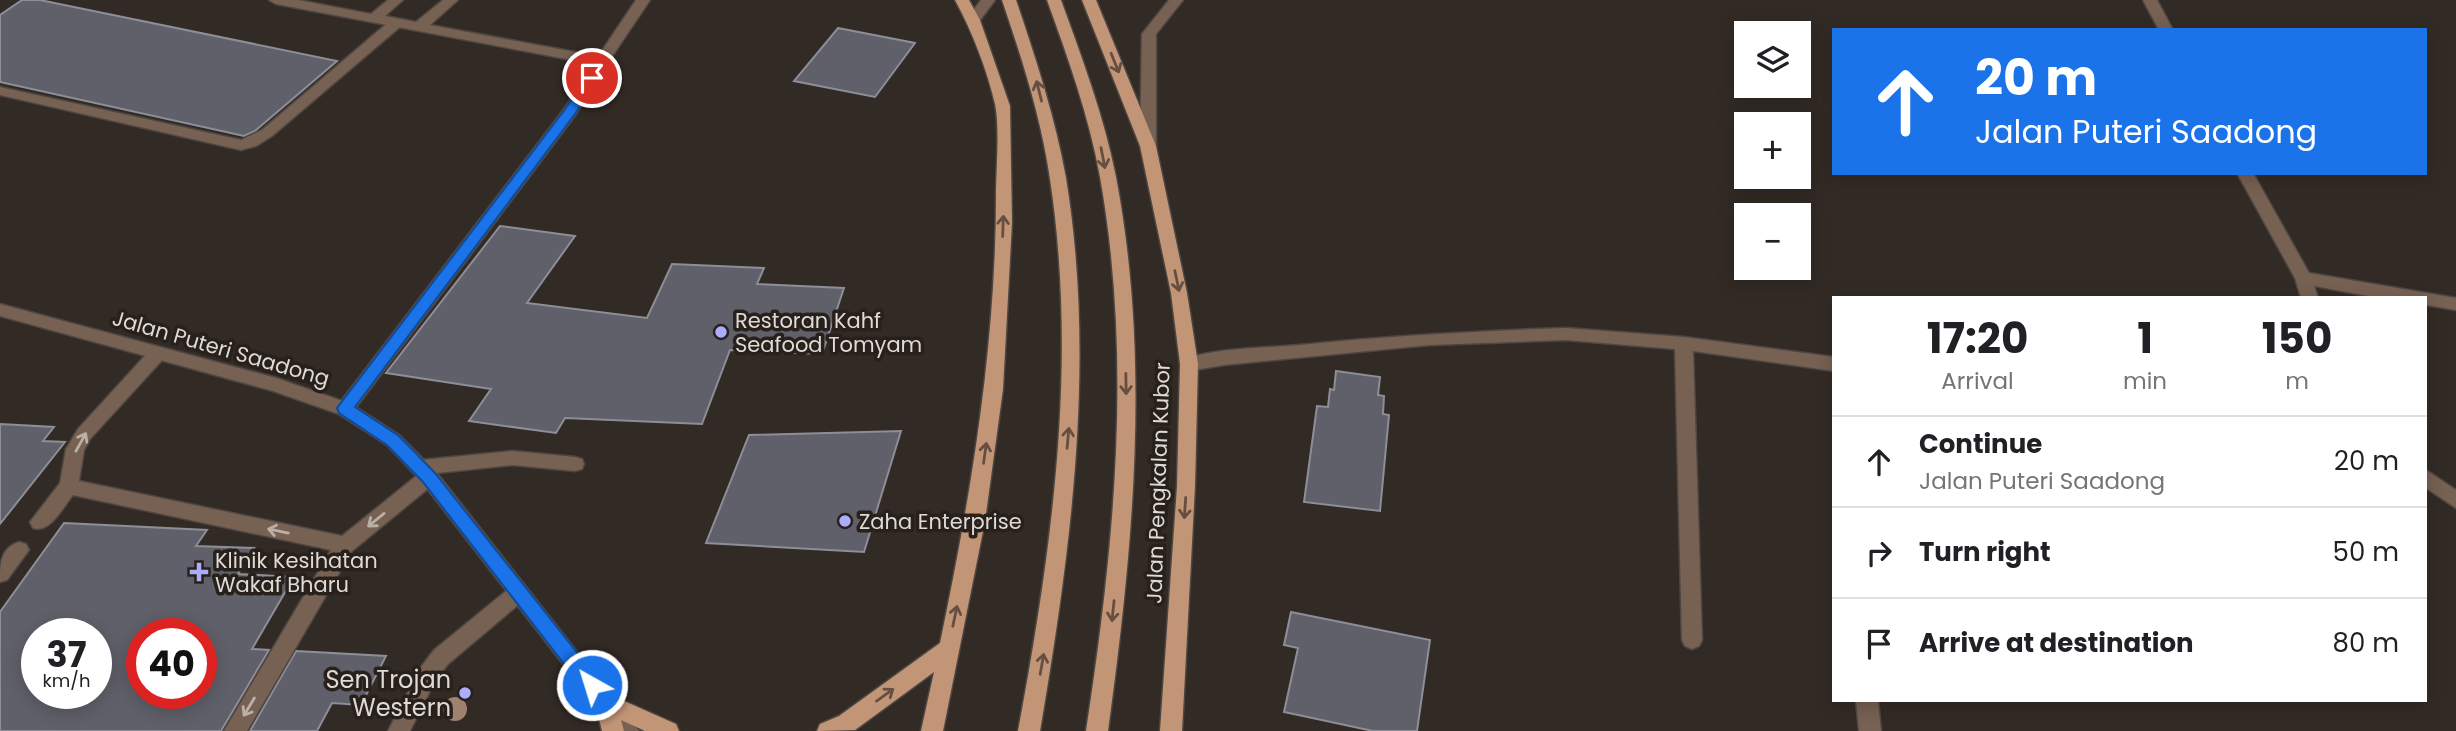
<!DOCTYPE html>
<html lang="en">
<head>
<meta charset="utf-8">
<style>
	body { margin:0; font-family:Poppins,sans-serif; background:#f2f2f2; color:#202124; height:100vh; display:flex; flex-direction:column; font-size:26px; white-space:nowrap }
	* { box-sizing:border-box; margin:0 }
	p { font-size:23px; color:#757577 }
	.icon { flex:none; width:38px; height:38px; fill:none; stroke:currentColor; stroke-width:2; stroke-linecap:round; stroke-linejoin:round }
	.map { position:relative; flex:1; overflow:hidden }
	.panel { position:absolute; left:1832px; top:296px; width:595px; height:406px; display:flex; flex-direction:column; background:#fff; border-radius:0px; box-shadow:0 4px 18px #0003 }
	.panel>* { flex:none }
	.guide { position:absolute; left:1832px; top:28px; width:595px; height:147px; border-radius:0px; box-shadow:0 4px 18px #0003; background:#1a73e8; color:#fff; overflow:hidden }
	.buttons { position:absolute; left:1734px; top:21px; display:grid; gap:14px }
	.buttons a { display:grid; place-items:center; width:77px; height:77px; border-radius:0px; background:#fff; box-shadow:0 4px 18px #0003; font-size:35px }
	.speed { position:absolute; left:21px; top:618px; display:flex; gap:14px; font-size:35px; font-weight:700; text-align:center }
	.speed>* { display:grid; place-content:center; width:91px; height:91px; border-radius:50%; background:#fff; box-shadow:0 4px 18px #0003; line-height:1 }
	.speed small { font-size:18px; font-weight:400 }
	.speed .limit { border:10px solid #d22; background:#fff; color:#111 }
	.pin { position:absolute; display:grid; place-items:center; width:60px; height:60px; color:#fff; margin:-30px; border:4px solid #fff; border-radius:50%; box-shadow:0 2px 7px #0007 }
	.me { position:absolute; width:77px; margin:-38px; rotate:321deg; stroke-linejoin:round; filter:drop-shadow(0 0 5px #0008) }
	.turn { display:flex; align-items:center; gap:24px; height:147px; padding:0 28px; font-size:32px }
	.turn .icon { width:91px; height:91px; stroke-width:2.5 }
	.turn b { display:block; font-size:49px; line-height:60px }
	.eta { display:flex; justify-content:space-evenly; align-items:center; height:119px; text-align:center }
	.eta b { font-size:42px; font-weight:700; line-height:49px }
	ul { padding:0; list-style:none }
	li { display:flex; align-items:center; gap:21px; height:91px; padding:0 28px; border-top:2px solid #e0e0e0 }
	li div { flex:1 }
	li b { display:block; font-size:26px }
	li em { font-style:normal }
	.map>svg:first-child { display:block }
</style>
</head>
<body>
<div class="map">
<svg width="2456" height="731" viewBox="0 0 2456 731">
	<rect width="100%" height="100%" fill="#322a25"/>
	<path fill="#5f6069" stroke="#8d8e98" stroke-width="2" fill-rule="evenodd" d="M 22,0 L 40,0 L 337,61 L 255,131 L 244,136 L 0,82 L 0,15 Z
		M 838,28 L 915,43 L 875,97 L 794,81 Z
		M 500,226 L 575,236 L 527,303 L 647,318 L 672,264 L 764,268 L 757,284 L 844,288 L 822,354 L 730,350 L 702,424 L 565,418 L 556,433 L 469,421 L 491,389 L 386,373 Z
		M 1336,371 L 1380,377 L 1378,395 L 1384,396 L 1383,414 L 1389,415 L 1380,511 L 1304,502 L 1317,406 L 1328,407 L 1330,389 L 1334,390 Z
		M 0,424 L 54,427 L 43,441 L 65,442 L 0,524 Z
		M 901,431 L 864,552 L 706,543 L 749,435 Z
		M 64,523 L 207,530 L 196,546 L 254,548 L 238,574 L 294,577 L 252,649 L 269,650 L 221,731 L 0,731 L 0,612 ZM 37,634 L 96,634 L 96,693 L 37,693 ZM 142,634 L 201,634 L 201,693 L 142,693 Z
		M 1291,612 L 1430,640 L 1417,731 L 1373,731 L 1284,712 L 1298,648 L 1284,645 Z
		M 296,651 L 386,656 L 361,705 L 332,703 L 317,731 L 250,731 Z"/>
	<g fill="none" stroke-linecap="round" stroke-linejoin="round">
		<g stroke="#4e4641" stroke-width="3">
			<path id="service" d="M 636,0 L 650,0 L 607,64 L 597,64 L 595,61 Z
				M 396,19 L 401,20 L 401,26 L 272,136 L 256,146 L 241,150 L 0,95 L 0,87 L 241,140 L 262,130 L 391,20 Z
				M 158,347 L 164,348 L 167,353 L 164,358 L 90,439 L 84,450 L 79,481 L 342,536 L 420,473 L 411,471 L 409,466 L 411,461 L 513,451 L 575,457 L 582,459 L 584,464 L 582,469 L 575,471 L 513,465 L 437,473 L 438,477 L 436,482 L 352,551 L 247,731 L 224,731 L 331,550 L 73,495 C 63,507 50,534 33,528 L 30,522 L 60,483 L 66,449 L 78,429 L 152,348 Z
				M 19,542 L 26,544 L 29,550 L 7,580 L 0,582 C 0,565 0,548 19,542 Z
				M 518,584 L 525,587 L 528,593 L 525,599 L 448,664 L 435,681 L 410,731 L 388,731 L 421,667 L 434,650 L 511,587 Z
				M 1856,700 L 1878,700 L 1881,731 L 1859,731 Z"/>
		</g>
		<g stroke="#4e4641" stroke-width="3">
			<path id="minor" d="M 269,0 L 298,0 L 371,14 L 388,0 L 403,0 L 385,16 L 416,22 L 443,0 L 458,0 L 430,25 L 602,57 L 609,61 L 576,114 L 351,414 L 339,414 L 336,409 L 339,404 L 565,108 L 593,64 L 276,4 Z
				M 2143,0 L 2157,0 L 2173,30 L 2159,30 Z
				M 2237,173 L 2253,173 L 2309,273 L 2456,298 L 2456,310 L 2426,305 L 2426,298 L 2379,298 L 2314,286 L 2318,298 L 2301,298 L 2295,278 Z
				M 1566,328 L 1684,337 L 1834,357 L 1834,371 L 1693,351 L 1702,640 L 1699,646 L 1692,649 L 1685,646 L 1682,640 L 1675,349 L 1566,340 L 1430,345 L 1224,365 L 1189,371 L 1183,369 L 1180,364 L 1183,359 C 1220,348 1261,348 1299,345 C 1388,336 1477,331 1566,328 Z
				M 2426,470 L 2456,490 L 2456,508 L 2426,488 Z"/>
		</g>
		<g stroke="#4e4641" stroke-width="3">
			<path id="tertiary" d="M 981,0 L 995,0 L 978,23 L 968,23 L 966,20 Z
				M 1169,0 L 1183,0 L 1156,34 L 1156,146 L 1148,151 L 1140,146 L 1142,34 Z
				M 0,304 L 276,378 L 351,404 L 399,435 L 436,472 L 639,731 L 615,731 L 422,482 L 387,445 L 339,414 L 273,391 L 0,316 Z"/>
		</g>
		<g stroke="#4e4641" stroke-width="3">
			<path id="primary" d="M 955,0 L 969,0 L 980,20 L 1010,106 L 1012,223 L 1003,389 L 985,521 L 943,731 L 921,731 L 934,672 L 855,730 L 817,731 L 820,724 L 839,716 L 940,643 C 971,495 996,346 996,195 C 996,170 1000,128 995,104 C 987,70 972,31 955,0 Z
				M 1002,0 L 1016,0 C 1036,59 1055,117 1066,178 C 1096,362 1071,549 1040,731 L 1018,731 C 1052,549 1078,364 1050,179 C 1041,117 1022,59 1002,0 Z
				M 1047,0 L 1061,0 C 1082,58 1104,116 1116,177 C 1151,361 1133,548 1108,731 L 1086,731 C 1114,548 1133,362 1100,177 C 1089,116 1068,58 1047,0 Z
				M 1082,0 L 1096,0 L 1156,146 L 1187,293 L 1198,364 L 1195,486 L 1182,731 L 1160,731 L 1177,486 L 1180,364 L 1171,293 L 1140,146 Z
				M 606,693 L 676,724 L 679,731 L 645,731 L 621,720 L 624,731 L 602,731 L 595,703 L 598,696 Z"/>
		</g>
		<use href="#service" fill="#776153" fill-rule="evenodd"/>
		<use href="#minor" fill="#776153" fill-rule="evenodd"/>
		<use href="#tertiary" fill="#776153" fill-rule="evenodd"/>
		<use href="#primary" fill="#c29577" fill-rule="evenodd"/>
	</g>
	<circle fill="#9e826f" cx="455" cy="709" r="12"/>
	<defs><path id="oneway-shaft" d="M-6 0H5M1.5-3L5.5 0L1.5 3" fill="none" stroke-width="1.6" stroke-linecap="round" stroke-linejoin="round" transform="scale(1.75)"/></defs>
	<g stroke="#664f40">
		<use href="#oneway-shaft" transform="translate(1115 63) rotate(68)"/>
		<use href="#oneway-shaft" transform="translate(1039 91) rotate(-104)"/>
		<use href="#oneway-shaft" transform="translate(1103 158) rotate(79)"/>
		<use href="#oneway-shaft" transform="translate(1003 226) rotate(-88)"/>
		<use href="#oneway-shaft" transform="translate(1177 281) rotate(78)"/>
		<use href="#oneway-shaft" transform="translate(1126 384) rotate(89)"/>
		<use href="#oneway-shaft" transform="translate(1068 438) rotate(-85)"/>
		<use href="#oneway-shaft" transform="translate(985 453) rotate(-82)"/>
		<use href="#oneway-shaft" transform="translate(1185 508) rotate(94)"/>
		<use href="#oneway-shaft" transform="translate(1113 611) rotate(96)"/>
		<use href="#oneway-shaft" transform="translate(955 616) rotate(-78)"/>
		<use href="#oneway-shaft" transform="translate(1042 664) rotate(-80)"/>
		<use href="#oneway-shaft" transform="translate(885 695) rotate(-36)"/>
	</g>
	<g stroke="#bbb0a8">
		<use href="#oneway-shaft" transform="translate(81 442) rotate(-61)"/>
		<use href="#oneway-shaft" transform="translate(376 520) rotate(141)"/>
		<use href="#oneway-shaft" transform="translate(278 531) rotate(-168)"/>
		<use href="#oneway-shaft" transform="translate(249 707) rotate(121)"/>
	</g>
	<path fill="#1a73e8" stroke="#114b97" stroke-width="2" d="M 592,74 L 598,78 L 575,114 L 355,407 L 399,436 L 435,473 L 598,679 L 601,685 L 598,691 L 592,693 L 585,691 L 423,482 L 387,445 L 339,413 L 337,408 L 566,108 L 587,75 Z"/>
	<g fill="#abaffb" stroke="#28201b" stroke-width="2.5">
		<circle cx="721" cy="332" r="7"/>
		<circle cx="845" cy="521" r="7"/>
		<path d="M195.5 561.5h7v7h7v7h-7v7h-7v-7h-7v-7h7z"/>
		<circle cx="465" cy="693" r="7"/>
	</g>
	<g text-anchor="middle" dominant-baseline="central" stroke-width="7" stroke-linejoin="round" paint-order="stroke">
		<g font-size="21" fill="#dfdad6" stroke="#28201b" text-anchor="start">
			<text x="735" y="320">Restoran Kahf<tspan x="735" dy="24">Seafood Tomyam</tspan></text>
			<text x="859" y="521">Zaha Enterprise</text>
			<text x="215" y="560">Klinik Kesihatan<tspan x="215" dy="24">Wakaf Bharu</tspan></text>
		</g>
		<g font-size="21" fill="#dfdad6" stroke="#28201b">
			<text transform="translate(221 348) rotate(16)">Jalan Puteri Saadong</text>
			<text transform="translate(1158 483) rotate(-88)">Jalan Pengkalan Kubor</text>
		</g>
		<g font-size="24" fill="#dfdad6" stroke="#28201b" text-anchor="end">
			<text x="451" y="679">Sen Trojan<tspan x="451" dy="28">Western</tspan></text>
		</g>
	</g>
</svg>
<div class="buttons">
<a><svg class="icon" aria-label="layers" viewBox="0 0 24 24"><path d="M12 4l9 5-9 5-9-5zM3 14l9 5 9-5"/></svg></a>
<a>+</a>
<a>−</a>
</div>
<div class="speed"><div>37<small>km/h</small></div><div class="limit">40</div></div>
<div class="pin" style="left:592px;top:78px;background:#d93025"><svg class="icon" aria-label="arrive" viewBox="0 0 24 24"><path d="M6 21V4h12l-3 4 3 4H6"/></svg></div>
<svg class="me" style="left:592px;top:685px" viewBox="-20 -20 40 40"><circle r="17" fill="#1a73e8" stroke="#fff" stroke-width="3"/><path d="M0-11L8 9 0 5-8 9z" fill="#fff"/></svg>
<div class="guide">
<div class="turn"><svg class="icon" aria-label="ahead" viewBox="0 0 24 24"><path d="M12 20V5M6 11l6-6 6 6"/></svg><div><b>20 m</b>Jalan Puteri Saadong</div></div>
</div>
<section class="panel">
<div class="eta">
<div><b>17:20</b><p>Arrival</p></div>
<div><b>1</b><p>min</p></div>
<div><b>150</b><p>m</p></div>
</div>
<ul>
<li><svg class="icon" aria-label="ahead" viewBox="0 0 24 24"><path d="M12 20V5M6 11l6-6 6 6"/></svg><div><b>Continue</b><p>Jalan Puteri Saadong</p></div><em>20 m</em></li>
<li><svg class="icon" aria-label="right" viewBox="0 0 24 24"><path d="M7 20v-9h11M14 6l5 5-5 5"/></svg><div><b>Turn right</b></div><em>50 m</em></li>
<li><svg class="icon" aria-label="arrive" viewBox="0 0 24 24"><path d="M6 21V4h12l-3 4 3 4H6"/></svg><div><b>Arrive at destination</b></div><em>80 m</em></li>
</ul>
</section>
</div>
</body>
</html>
